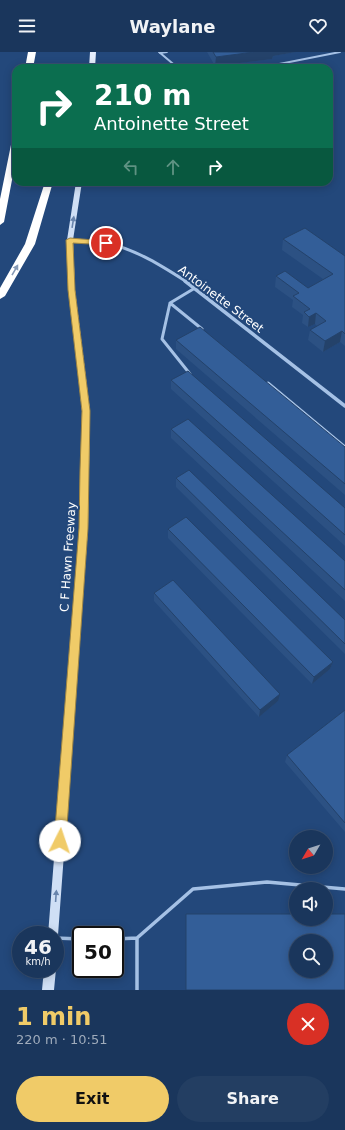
<!DOCTYPE html>
<html lang="en">
<head>
<meta charset="utf-8">
<style>
	body { margin:0; font-family:"DejaVu Sans",sans-serif; background:#233e62; color:#f1f3f6; height:100vh; display:flex; flex-direction:column; font-size:15px; white-space:nowrap }
	* { box-sizing:border-box; margin:0 }
	p { font-size:13px; color:#9fabbb }
	.icon { flex:none; width:22px; height:22px; fill:none; stroke:currentColor; stroke-width:2; stroke-linecap:round; stroke-linejoin:round }
	.map { position:relative; height:938px; overflow:hidden }
	.drawer { display:flex; flex-direction:column; background:#1a365c; flex:1 }
	.drawer>* { flex:none }
	.guide { position:absolute; left:12px; top:12px; width:321px; height:122px; border-radius:12px; box-shadow:0 2px 10px #0003,0 0 0 1px #385072; background:#0b6e4f; color:#fff; overflow:hidden }
	.needle { width:26px; rotate:231deg }
	.buttons { position:absolute; left:289px; top:778px; display:grid; gap:8px }
	.buttons a { display:grid; place-items:center; width:44px; height:44px; border-radius:50%; background:#1a365c; box-shadow:0 2px 10px #0003,0 0 0 1px #385072; font-size:20px }
	.speed { position:absolute; left:12px; top:874px; display:flex; gap:8px; font-size:20px; font-weight:700; text-align:center }
	.speed>* { display:grid; place-content:center; width:52px; height:52px; border-radius:50%; background:#1a365c; box-shadow:0 2px 10px #0003,0 0 0 1px #385072; line-height:1 }
	.speed small { font-size:10px; font-weight:400 }
	.speed .limit { border:2px solid #111; border-radius:6px; background:#fff; color:#111 }
	.pin { position:absolute; display:grid; place-items:center; width:34px; height:34px; color:#fff; margin:-17px; border:2px solid #fff; border-radius:50%; box-shadow:0 1px 4px #0007 }
	.me { position:absolute; width:44px; margin:-22px; rotate:4deg; stroke-linejoin:round; filter:drop-shadow(0 0 3px #0008) }
	.turn { display:flex; align-items:center; gap:14px; height:84px; padding:0 16px; font-size:18px }
	.turn .icon { width:52px; height:52px; stroke-width:2.5 }
	.turn b { display:block; font-size:28px; line-height:34px }
	.lanes { display:flex; align-items:center; height:38px; padding:0 16px; background:#0003; justify-content:center; gap:20px; direction:ltr }
	.lanes .off { opacity:.35 }
	.round { display:grid; place-items:center; flex:none; width:42px; height:42px; border-radius:21px; background:#233e62 }
	.overview { display:flex; align-items:center; justify-content:space-between; height:68px; padding:0 16px }
	h1 { font-size:24px; font-weight:700; line-height:30px; color:#f0cb68 }
	.primary-button { display:flex; gap:8px; margin-top:auto; padding:8px 16px }
	.primary-button a { flex:1; height:46px; border-radius:24px; background:#f0cb68; color:#111; font-size:16px; font-weight:700; line-height:46px; text-align:center }
	.primary-button a+a { background:#233e62; color:#f1f3f6 }
	header { display:flex; justify-content:space-between; align-items:center; height:52px; padding:0 16px; background:#1a365c; font-size:18px; font-weight:700 }
	.map>svg:first-child { display:block }
</style>
</head>
<body>
<header><svg class="icon" aria-label="menu" viewBox="0 0 24 24"><path d="M4 6h16M4 12h16M4 18h16"/></svg>Waylane<svg class="icon" aria-label="heart" viewBox="0 0 24 24"><path d="M12 20l-8-8c-3-5 5-10 8-4 3-6 11-1 8 4z"/></svg></header>
<div class="map">
<svg width="345" height="938" viewBox="0 0 345 938">
	<rect width="100%" height="100%" fill="#23487b"/>
	<g fill="none" stroke-linecap="round" stroke-linejoin="round">
		<path stroke="#a5c1e5" stroke-width="2" d="M 159,0 L 178,16
			M 160,1 L 167,0
			M 259,16 L 340,0"/>
		<path stroke="#a5c1e5" stroke-width="3" d="M 195,236 L 170,251 L 202,277
			M 170,251 L 162,287 L 190,322
			M 268,331 L 345,395"/>
		<path stroke="#a5c1e5" stroke-width="3.5" d="M 55,886 L 81,887
			M 137,886 L 193,837 L 267,830 L 345,837
			M 115,887 L 137,886 L 137,938"/>
		<path stroke="#a5c1e5" stroke-width="3" d="M 70,188 C 82,189 95,189 107,191 C 137,198 162,214 187,230"/>
		<path stroke="#a5c1e5" stroke-width="3.5" d="M 185,229 L 345,354"/>
		<path fill="#cfdff5" fill-rule="evenodd" d="M 76,130 L 82,130 L 73,188 L 75,238 L 90,359 L 88,476 L 58,883 L 57,887 L 55,888 L 55,883 L 48,883 L 80,476 L 82,359 L 69,238 L 67,188 Z
			M 55,916 L 56,917 L 54,938 L 42,938 L 44,917 L 55,917 Z"/>
		<path fill="#e6eefd" fill-rule="evenodd" d="M 90,0 L 96,0 L 95,16 L 89,16 Z"/>
		<path fill="#fff" fill-rule="evenodd" d="M 28,0 L 36,0 L 33,16 L 25,16 Z
			M 13,83 L 16,83 L 16,107 L 4,170 L 0,173 L 0,147 Z
			M 45,130 L 53,130 L 35,192 L 5,244 L 0,247 L 0,236 L 25,192 Z"/>
	</g>
	<path fill="#2c5183" d="M 207,0 L 296,0 L 273,4 L 272,7 L 215,14 Z
		M 283,187 L 345,204 L 345,294 L 340,290 L 323,300 L 308,288 L 310,278 L 317,274 L 315,272 L 308,275 L 302,271 L 303,263 L 292,255 L 293,248 L 275,235 L 276,224 L 308,236 L 323,227 L 282,198 Z
		M 176,288 L 345,395 L 345,443 L 176,297 Z
		M 171,328 L 345,456 L 345,494 L 171,337 Z
		M 171,377 L 345,509 L 345,549 L 171,386 Z
		M 176,426 L 345,568 L 345,602 L 176,435 Z
		M 168,477 L 333,610 L 330,617 L 312,632 L 168,486 Z
		M 154,541 L 278,649 L 259,665 L 154,549 Z
		M 345,658 L 345,780 L 285,710 L 287,703 Z"/>
	<path fill="#24426a" d="M 254,0 L 296,0 L 273,4 L 272,7 L 215,14 L 216,5 Z
		M 316,261 L 315,272 L 308,275 L 309,265 Z
		M 342,279 L 340,290 L 323,300 L 325,289 Z
		M 333,610 L 330,617 L 312,632 L 314,625 Z
		M 280,642 L 278,649 L 259,665 L 260,658 Z"/>
	<path fill="#335e98" stroke="#24426a" fill-rule="evenodd" d="M 213,0 L 254,0 L 216,5 Z
		M 305,176 L 345,204 L 345,282 L 342,279 L 325,289 L 310,278 L 326,269 L 316,261 L 309,265 L 304,260 L 310,257 L 293,244 L 299,241 L 276,224 L 285,219 L 308,236 L 333,222 L 283,187 Z
		M 200,275 L 345,395 L 345,432 L 176,288 Z
		M 188,319 L 345,456 L 345,483 L 171,328 Z
		M 188,367 L 345,509 L 345,538 L 171,377 Z
		M 189,418 L 345,568 L 345,592 L 176,426 Z
		M 186,465 L 333,610 L 314,625 L 168,477 Z
		M 173,528 L 280,642 L 260,658 L 154,541 Z
		M 345,658 L 345,771 L 287,703 Z
		M 186,862 L 296,862 L 296,867 L 326,867 L 326,862 L 345,862 L 345,938 L 186,938 ZM 296,889 L 326,889 L 326,919 L 296,919 Z"/>
	<defs><path id="oneway-solid" d="M-6-.8H1V-3.2L6.5 0L1 3.2V.8H-6Z"/></defs>
	<g fill="#6884ac">
		<use href="#oneway-solid" transform="translate(73 170) rotate(-81)"/>
		<use href="#oneway-solid" transform="translate(56 844) rotate(-86)"/>
	</g>
	<use fill="#869ab6" href="#oneway-solid" transform="translate(15 218) rotate(-60)"/>
	<path fill="#f0cb68" stroke="#9c8444" d="M 70,186 L 106,189 L 110,191 L 106,193 L 73,191 L 75,238 L 90,359 L 88,476 L 66,789 L 64,793 L 60,795 L 56,793 L 54,789 L 79,476 L 80,418 L 82,359 L 68,238 L 66,188 Z"/>
	<g text-anchor="middle" dominant-baseline="central" stroke-width="4" stroke-linejoin="round" paint-order="stroke">
		<g font-size="12" fill="#fff" stroke="#23487b">
			<text transform="translate(221 247) rotate(37)">Antoinette Street</text>
			<text transform="translate(68 505) rotate(-86)">C F Hawn Freeway</text>
		</g>
	</g>
</svg>
<div class="buttons">
<a><svg class="needle" viewBox="-14 -14 28 28"><path d="M0-13l5 13h-10z" fill="#e53935"/><path d="M0 13l5-13h-10z" fill="#9fabbb"/></svg></a>
<a><svg class="icon" aria-label="sound" viewBox="0 0 24 24"><path d="M4 9h4l5-4v14l-5-4H4zM17 9q2 3 0 6"/></svg></a>
<a><svg class="icon" aria-label="search" viewBox="0 0 24 24"><circle cx="10" cy="10" r="6"/><path d="M15 15l6 6"/></svg></a>
</div>
<div class="speed"><div>46<small>km/h</small></div><div class="limit">50</div></div>
<div class="pin" style="left:106px;top:191px;background:#d93025"><svg class="icon" aria-label="arrive" viewBox="0 0 24 24"><path d="M6 21V4h12l-3 4 3 4H6"/></svg></div>
<svg class="me" style="left:60px;top:789px" viewBox="-20 -20 40 40"><circle r="19" fill="#fff"/><path d="M0-13L10 11 0 6-10 11z" fill="#f0cb68"/></svg>
<div class="guide">
<div class="turn"><svg class="icon" aria-label="right" viewBox="0 0 24 24"><path d="M7 20v-9h11M14 6l5 5-5 5"/></svg><div><b>210 m</b>Antoinette Street</div></div>
<div class="lanes"><svg class="icon off" aria-label="left" viewBox="0 0 24 24"><path d="M17 20v-9H6M10 6l-5 5 5 5"/></svg><svg class="icon off" aria-label="ahead" viewBox="0 0 24 24"><path d="M12 20V5M6 11l6-6 6 6"/></svg><svg class="icon" aria-label="right" viewBox="0 0 24 24"><path d="M7 20v-9h11M14 6l5 5-5 5"/></svg></div>
</div>
</div>
<section class="drawer">
<div class="overview"><div><h1>1 min</h1><p>220 m · 10:51</p></div><a class="round" style="background:#d93025;color:#fff"><svg class="icon" aria-label="close" viewBox="0 0 24 24"><path d="M6 6l12 12M18 6L6 18"/></svg></a></div>
<div class="primary-button"><a>Exit</a><a>Share</a></div>
</section>
</body>
</html>
